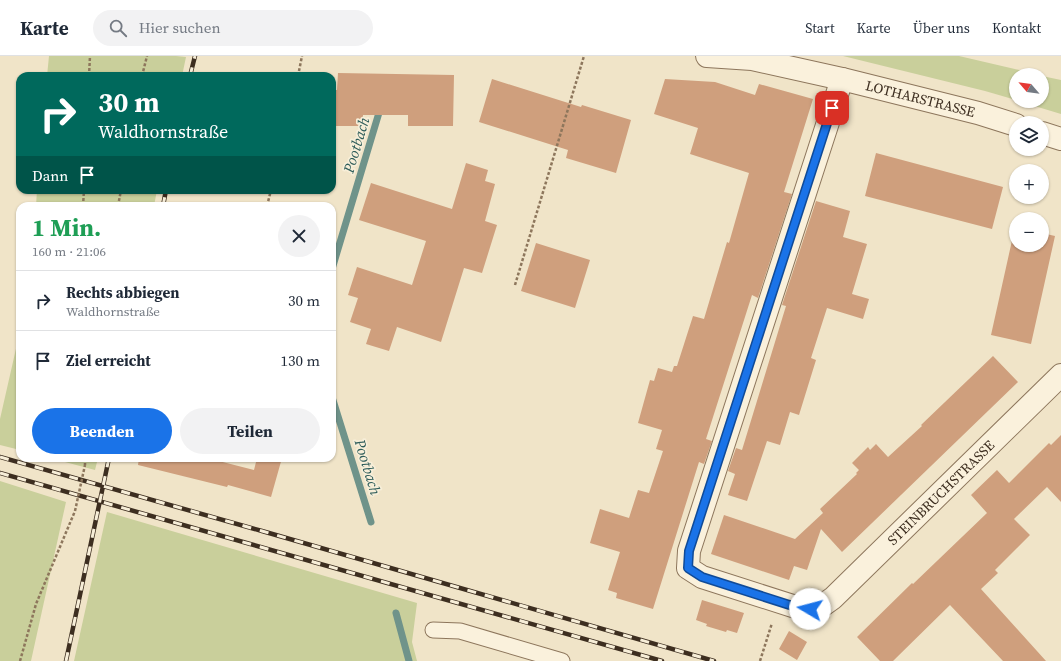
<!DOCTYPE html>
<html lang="de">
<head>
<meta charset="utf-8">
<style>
	body { margin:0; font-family:"Source Serif 4",serif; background:#f2f2f3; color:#1f2937; height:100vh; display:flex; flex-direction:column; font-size:15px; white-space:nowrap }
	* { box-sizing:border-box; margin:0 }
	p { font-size:13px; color:#747a83 }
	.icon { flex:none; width:22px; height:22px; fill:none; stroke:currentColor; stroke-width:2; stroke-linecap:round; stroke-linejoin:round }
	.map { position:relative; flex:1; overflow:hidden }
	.details { position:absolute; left:16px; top:146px; width:320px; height:260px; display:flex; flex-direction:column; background:#fff; border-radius:12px; box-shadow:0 1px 3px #0004 }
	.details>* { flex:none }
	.top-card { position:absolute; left:16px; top:16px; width:320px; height:122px; border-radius:12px; box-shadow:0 1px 3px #0004; background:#00695c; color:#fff; overflow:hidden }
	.needle { width:26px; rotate:298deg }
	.fabs { position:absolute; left:1009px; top:12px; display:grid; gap:8px }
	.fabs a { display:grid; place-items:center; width:40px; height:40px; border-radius:50%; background:#fff; box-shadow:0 1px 3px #0004; font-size:20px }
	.pin { position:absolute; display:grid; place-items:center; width:34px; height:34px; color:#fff; margin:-17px; border-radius:8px; box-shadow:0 2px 6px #0006 }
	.me { position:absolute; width:44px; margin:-22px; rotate:278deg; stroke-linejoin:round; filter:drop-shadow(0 0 3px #0008) }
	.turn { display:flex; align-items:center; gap:14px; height:84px; padding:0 16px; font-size:18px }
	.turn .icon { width:52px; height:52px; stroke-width:2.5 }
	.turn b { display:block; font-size:28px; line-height:34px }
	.then { display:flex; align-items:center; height:38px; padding:0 16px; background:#0003; gap:8px; font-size:15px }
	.round { display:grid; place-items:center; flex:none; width:42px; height:42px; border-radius:21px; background:#f2f2f3 }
	.summary { display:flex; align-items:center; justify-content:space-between; height:68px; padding:0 16px }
	h1 { font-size:24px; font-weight:700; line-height:30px; color:#1e9e55 }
	.cta { display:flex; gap:8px; margin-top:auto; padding:8px 16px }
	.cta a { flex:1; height:46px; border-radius:24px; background:#1a73e8; color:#fff; font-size:16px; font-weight:700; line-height:46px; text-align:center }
	.cta a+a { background:#f2f2f3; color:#1f2937 }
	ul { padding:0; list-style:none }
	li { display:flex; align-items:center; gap:12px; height:60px; padding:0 16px; border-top:1px solid #e0e1e3 }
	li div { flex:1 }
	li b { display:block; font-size:15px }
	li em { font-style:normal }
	header { display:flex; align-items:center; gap:24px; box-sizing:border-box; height:56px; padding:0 20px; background:#fff; border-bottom:1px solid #e0e1e3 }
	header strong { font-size:19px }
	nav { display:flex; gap:22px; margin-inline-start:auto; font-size:14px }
	.search { width:280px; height:36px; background:#f2f2f3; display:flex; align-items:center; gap:10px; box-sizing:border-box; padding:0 14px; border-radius:22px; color:#747a83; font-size:15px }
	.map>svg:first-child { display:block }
</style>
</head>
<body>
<header>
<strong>Karte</strong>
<div class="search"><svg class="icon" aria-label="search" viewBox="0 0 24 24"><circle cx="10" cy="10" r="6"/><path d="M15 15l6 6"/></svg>Hier suchen</div>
<nav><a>Start</a><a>Karte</a><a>Über uns</a><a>Kontakt</a></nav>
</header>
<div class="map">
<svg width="1061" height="605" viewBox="0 0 1061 605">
	<rect width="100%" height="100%" fill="#f0e4c8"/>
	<path fill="#c9cf9b" d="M 49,0 L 176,0 L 186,1 L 182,20 L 47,20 Z
		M 843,0 L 959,0 L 1040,19 L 1016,19 L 1016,44 L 985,35 Z
		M 1042,20 L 1061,24 L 1061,58 L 1018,45 L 1042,45 Z
		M 37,134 L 157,134 L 154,150 L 36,150 Z
		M 20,275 L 20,394 L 0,389 L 0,363 Z
		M 50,402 L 98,402 L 95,414 Z
		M 0,425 L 66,446 L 31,605 L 0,605 Z
		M 107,456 L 417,547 L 412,586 L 417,605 L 74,605 Z"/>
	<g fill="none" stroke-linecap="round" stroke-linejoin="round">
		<path stroke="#6f938a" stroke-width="7" d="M 332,213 L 381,50
			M 332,341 L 371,466
			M 396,557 L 409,605"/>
	</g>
	<path fill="#cf9f7d" d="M 338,17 L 454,19 L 453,70 L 408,70 L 408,59 L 363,59 L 363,70 L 332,70 L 332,34 L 337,34 Z
		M 492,23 L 581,51 L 582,49 L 631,64 L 616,117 L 566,102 L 568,94 L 479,66 Z
		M 665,23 L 715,26 L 755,39 L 759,28 L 813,43 L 784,136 L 792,138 L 758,242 L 752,239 L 706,383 L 712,385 L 704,408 L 699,406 L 653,553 L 616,542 L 617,537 L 608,534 L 620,496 L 590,487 L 600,453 L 629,462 L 638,434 L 649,437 L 663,395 L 656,393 L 662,374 L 638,367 L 650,324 L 654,325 L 658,312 L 672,316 L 674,310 L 677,310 L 693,260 L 704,263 L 727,186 L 729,187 L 749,117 L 690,98 L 698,72 L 654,58 Z
		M 876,97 L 1003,131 L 992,173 L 865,140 Z
		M 466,107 L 488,114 L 485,125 L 495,128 L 485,165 L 497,169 L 482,217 L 464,212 L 441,286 L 397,271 L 389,295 L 366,288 L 371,273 L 350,266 L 358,242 L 348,239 L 357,211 L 412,229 L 426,185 L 359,164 L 371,127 L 452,153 Z
		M 816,145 L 850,155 L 843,181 L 867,188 L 852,238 L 869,243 L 863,263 L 827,252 L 811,302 L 816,304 L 799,359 L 790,356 L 780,389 L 767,385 L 747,445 L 728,439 L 735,418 L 728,415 L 736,392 L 742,394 L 786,250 L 782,249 Z
		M 1015,171 L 1016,189 L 1042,189 L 1042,177 L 1055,180 L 1031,288 L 991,279 Z
		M 536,187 L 590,204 L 575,252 L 521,235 Z
		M 993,300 L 1018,326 L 842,496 L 821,473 L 807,514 L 794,510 L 789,524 L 711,498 L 724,459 L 795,483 L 823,457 L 820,453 L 857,418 L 856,417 L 859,414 L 852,407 L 868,391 L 870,394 L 876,388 L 888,401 L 922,370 L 921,369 Z
		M 1061,379 L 1061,446 L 1047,431 L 1014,463 L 1030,479 L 995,514 L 998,517 L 981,533 L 1046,605 L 1003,605 L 950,549 L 893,605 L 880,605 L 857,581 L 912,527 L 913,528 L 987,457 L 971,439 L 997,414 L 1009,427 L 1049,387 L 1051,389 Z
		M 139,402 L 207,402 L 254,414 L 257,402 L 282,402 L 271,441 L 228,429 L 227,431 L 138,409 Z
		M 702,544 L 744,557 L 737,577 L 727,574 L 726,576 L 706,570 L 707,568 L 696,564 Z
		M 789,575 L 807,586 L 797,604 L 779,593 Z"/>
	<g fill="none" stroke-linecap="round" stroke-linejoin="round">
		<g stroke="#8d765c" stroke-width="17">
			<path id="lane" d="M 433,574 L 460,575 L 562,605"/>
		</g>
		<g stroke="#8d765c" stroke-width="24">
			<g id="street">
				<path id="s1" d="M 707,0 L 752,3 L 842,23 L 978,57 L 1016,69"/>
				<path id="s2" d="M 842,23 L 689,495 L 688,512 L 702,521 L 802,553 L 819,552 L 833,542 L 1061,319"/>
				<path d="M 1042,77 L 1061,83"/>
			</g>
		</g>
		<path stroke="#8d765c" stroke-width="2.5" stroke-dasharray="3 2" stroke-linecap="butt" d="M 89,20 L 90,0
			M 142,20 L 147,0
			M 298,20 L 302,0
			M 83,150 L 84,134
			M 118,150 L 121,134
			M 267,150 L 271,134
			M 515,229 L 584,0
			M 85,402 L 85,409
			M 20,605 L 36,548 L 75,455
			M 760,605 L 772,567"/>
		<use href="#lane" stroke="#faf1dc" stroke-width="15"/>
		<use href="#street" stroke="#faf1dc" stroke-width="22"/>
		<g stroke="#3d2e20" stroke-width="4.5">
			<path id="rail" d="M 190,20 L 195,0
				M 163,150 L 166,134
				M 0,401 L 262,475 L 714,605
				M 0,417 L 662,605
				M 66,605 L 109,402"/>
		</g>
		<use href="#rail" stroke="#f7eed8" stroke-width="3" stroke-dasharray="9" stroke-linecap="butt"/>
		<path stroke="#8d765c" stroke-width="2.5" stroke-dasharray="3 2" stroke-linecap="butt" d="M 75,455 L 85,409"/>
	</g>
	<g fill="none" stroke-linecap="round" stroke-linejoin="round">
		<g stroke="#114b97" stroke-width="10">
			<path id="route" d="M 810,553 L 802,553 L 702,521 L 688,512 L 689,495 L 832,52"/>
		</g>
		<use href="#route" stroke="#1a73e8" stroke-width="7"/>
	</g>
	<g text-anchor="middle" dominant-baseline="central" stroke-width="3.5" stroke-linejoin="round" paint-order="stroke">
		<g font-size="14" fill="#3d2e20" stroke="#f7eed8">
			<text stroke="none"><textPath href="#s1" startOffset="218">LOTHARSTRASSE</textPath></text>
			<text stroke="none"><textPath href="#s2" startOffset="820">STEINBRUCHSTRASSE</textPath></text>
		</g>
		<g font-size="15" font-style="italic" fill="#2f5d5a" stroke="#f7eed8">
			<text transform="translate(356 89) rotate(-73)">Pootbach</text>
			<text transform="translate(368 411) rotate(73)">Pootbach</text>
		</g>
	</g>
</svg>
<div class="fabs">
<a><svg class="needle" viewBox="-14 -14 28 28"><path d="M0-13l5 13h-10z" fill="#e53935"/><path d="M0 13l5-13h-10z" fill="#747a83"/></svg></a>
<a><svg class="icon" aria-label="layers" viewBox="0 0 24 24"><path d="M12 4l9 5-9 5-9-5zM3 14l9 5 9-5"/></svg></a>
<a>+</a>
<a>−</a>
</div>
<div class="pin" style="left:832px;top:52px;background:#d93025"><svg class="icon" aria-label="arrive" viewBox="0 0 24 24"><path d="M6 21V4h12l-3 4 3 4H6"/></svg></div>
<svg class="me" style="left:810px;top:553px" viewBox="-20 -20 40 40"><circle r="19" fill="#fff"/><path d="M0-13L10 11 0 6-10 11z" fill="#1a73e8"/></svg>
<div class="top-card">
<div class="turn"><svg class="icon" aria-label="right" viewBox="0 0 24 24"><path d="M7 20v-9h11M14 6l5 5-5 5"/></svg><div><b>30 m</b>Waldhornstraße</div></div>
<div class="then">Dann<svg class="icon" aria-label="arrive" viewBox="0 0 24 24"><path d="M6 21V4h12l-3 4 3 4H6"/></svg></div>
</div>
<section class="details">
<div class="summary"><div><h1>1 Min.</h1><p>160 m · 21:06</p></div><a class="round"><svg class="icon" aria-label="close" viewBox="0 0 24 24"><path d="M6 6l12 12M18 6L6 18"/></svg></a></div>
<ul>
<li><svg class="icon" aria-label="right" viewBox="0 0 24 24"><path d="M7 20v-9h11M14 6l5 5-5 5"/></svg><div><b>Rechts abbiegen</b><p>Waldhornstraße</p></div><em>30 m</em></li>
<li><svg class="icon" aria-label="arrive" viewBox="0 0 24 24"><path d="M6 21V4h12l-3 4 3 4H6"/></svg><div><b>Ziel erreicht</b></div><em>130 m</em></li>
</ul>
<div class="cta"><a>Beenden</a><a>Teilen</a></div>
</section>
</div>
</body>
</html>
